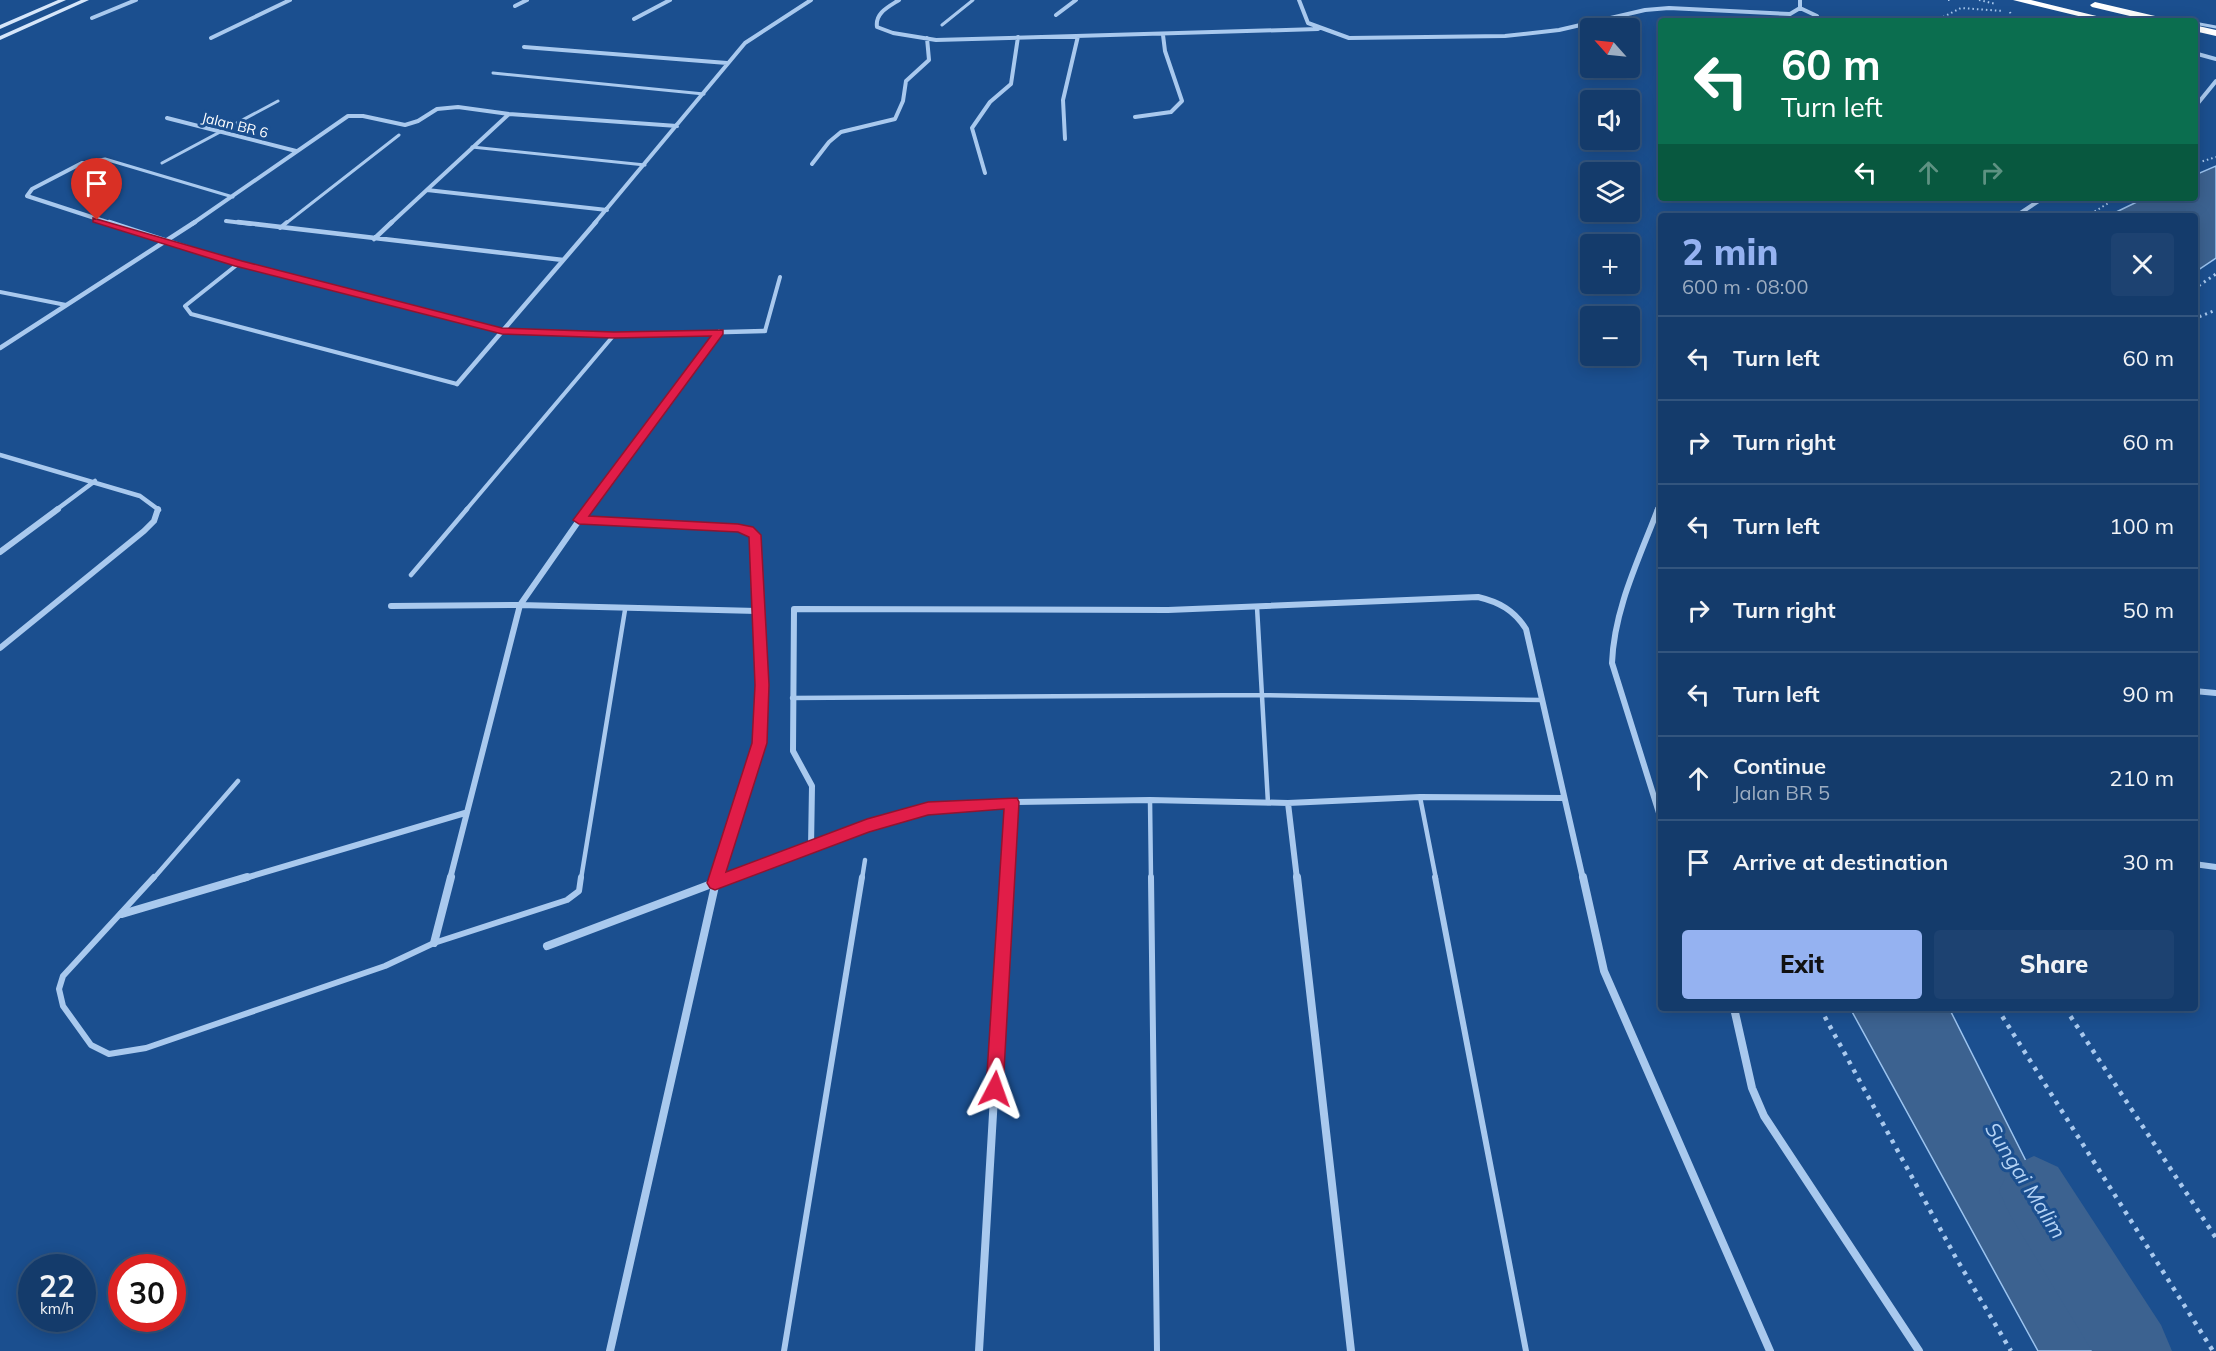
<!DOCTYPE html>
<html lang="en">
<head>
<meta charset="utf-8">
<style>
	body { margin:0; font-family:Mulish,sans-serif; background:#1d4271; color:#f1f3f6; height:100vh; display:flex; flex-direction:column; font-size:22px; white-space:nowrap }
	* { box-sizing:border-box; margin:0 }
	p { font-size:20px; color:#9dadc1 }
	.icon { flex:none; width:33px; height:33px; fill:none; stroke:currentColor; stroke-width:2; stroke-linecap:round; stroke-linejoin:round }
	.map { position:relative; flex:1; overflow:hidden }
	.sheet { position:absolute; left:1658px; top:213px; width:540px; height:798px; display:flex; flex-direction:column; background:#143b6b; border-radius:6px; box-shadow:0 3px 15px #0003,0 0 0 2px #33557e }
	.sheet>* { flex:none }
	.top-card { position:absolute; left:1658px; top:18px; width:540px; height:183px; border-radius:6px; box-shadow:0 3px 15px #0003,0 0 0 2px #33557e; background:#0b6e4f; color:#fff; overflow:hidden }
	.needle { width:39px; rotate:297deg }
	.controls { position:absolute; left:1580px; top:18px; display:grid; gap:12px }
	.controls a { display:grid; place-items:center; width:60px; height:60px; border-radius:6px; background:#143b6b; box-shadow:0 3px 15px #0003,0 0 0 2px #33557e; font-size:30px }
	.speed { position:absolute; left:18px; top:1254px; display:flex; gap:12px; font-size:30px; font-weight:700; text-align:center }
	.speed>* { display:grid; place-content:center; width:78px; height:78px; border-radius:50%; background:#143b6b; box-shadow:0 3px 15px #0003,0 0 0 2px #33557e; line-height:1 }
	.speed small { font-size:15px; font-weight:400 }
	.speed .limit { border:9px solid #d22; background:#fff; color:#111 }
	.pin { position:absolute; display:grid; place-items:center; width:51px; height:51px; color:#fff; margin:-62px -26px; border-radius:50% 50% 50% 0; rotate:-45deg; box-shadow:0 0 6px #0007 }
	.pin .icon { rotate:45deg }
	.me { position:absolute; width:66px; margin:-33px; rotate:4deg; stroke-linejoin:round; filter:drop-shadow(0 0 4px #0008) }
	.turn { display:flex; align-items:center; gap:21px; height:126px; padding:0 24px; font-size:27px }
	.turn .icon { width:78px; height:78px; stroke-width:2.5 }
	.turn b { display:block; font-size:42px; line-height:51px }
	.lanes { display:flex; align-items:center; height:57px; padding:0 24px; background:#0003; justify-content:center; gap:30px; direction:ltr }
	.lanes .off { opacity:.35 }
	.round { display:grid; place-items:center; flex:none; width:63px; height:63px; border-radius:6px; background:#1d4271 }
	.summary { display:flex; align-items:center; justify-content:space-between; height:102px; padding:0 24px }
	h1 { font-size:36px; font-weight:800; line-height:45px; color:#95b2f1 }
	.button { display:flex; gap:12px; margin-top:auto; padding:12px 24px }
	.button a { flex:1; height:69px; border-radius:6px; background:#95b2f1; color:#111; font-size:24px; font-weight:800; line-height:69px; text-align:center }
	.button a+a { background:#1d4271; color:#f1f3f6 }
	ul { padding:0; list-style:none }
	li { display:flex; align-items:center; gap:18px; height:84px; padding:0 24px; border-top:2px solid #33557e }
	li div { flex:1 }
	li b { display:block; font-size:22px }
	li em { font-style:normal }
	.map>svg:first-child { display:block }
</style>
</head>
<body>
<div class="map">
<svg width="2216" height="1351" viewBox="0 0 2216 1351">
	<rect width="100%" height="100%" fill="#1b4f8f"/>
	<path fill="#3c6290" stroke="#9cc4f0" stroke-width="1.5" d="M 2216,166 L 2216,258 L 2195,272 L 2194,216 L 2108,216 L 2145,198 L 2194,198 L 2195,175 Z
		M 1850,1008 L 1949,1008 L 2091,1290 L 2132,1351 L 2038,1351 Z"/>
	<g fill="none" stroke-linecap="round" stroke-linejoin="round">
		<path fill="#3c6290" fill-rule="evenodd" d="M 2034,1156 L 2058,1167 L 2161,1325 L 2172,1351 L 2092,1351 L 2010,1215 L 1999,1191 L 2010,1167 Z"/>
		<path stroke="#a9c9ee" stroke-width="2" stroke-dasharray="1.5 3" stroke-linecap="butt" d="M 1948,0 L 1952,0
			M 1979,0 L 1996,4
			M 2010,12 L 2013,21
			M 1935,21 L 1961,8 L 2003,11
			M 2194,164 L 2216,157
			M 2087,216 L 2117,198"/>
		<path stroke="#a9c9ee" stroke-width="3" stroke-dasharray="2 4" stroke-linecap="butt" d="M 2194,289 L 2216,274
			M 2194,319 L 2216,310"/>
		<path stroke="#a9c9ee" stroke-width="4.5" stroke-dasharray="4 6" stroke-linecap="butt" d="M 1820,1008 L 1956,1258 L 2011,1351
			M 1997,1008 L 2213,1351
			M 2065,1008 L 2216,1238"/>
		<path stroke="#a9c9ee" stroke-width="3" d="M 2194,23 L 2216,27
			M 942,25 L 973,0
			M 493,73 L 704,94
			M 472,147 L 645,165
			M 82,163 L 105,159 L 233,197
			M 162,163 L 278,101
			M 285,224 L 399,135"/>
		<path stroke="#a9c9ee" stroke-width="4" d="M 280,228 L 287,222
			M 238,264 L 185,306 L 191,314 L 457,384
			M 0,292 L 66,305
			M 765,331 L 780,277
			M 466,510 L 614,335"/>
		<path stroke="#a9c9ee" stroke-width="4.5" d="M 579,520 L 738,528 L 752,532 L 757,545 L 757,611
			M 411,575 L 467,509
			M 1257,607 L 1268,803
			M 792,698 L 1262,695 L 1542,700
			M 1420,797 L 1436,879
			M 1150,800 L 1151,879
			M 153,879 L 238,781
			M 581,879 L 625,610
			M 862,879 L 865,860"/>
		<path stroke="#a9c9ee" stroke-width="6" d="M 154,877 L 63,976 L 59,989 L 63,1006 L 91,1045 L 109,1054 L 146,1048 L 385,966 L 434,943 L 567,900 L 579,891 L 581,877
			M 1151,877 L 1157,1351
			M 1435,877 L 1526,1351
			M 784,1351 L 862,877"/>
		<path stroke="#a9c9ee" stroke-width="4" d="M 899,0 C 888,7 875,13 877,27 L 893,33 L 936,40 L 1318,29
			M 1299,0 L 1308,23 L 1349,38 L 1505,36 L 1559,30 L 1645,10 L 1669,8 L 1790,14 L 1800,8
			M 1800,0 L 1800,8 L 1817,16 L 1819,21
			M 515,6 L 527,0
			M 1056,15 L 1076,0
			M 92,18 L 136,0
			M 634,19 L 670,0
			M 211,38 L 290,0
			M 524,47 L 727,63
			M 2194,53 L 2216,59
			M 2194,108 L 2216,81
			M 1135,117 L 1171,112 L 1182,101 L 1165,51 L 1163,35
			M 167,118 L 296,151
			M 1065,139 L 1063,100 L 1078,36
			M 82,163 L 32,189 L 27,196 L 113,224
			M 812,164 L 829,142 L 841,132 L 895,119 L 903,101 L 906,81 L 929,60 L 927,38
			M 985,173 L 972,128 L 990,102 L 1011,84 L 1018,37
			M 427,190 L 607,210
			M 2016,216 L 2043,198
			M 226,221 L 251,224
			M 192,224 L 348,116 L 363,116 L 405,125 L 418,121 L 437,109 L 458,107 L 509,114 L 677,126
			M 390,224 L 509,114
			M 594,224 L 745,43 L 811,0"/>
		<path stroke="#a9c9ee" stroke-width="4.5" d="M 109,222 L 238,264 L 502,331 L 614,335 L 765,331
			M 238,222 L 563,260
			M 374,239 L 392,222
			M 0,348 L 195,222
			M 457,384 L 596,222
			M 0,455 L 140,496 L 159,510
			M 56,510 L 95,481
			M 586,510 L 719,332
			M 1657,510 L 1660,503"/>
		<path stroke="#a9c9ee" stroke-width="6" d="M 1658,509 C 1639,559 1614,609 1612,663 L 1660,816
			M 0,552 L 58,509
			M 391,606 L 520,605 L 757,611 L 762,685 L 759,743 L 716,879
			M 0,648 L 144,531 L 154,521 L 158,509
			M 2194,691 L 2216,693
			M 1288,803 L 1297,879
			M 811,847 L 812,786 L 793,751 L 794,609 L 1168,610 L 1478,597 C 1499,602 1514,610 1526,629 L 1583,879
			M 2194,864 L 2216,867
			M 242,879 L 465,813
			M 450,879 L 520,605 L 587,509
			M 726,879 L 867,826 L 928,809 L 1012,802 L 1150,800 L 1288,803 L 1420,797 L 1563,798
			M 1007,879 L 1012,802"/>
		<path stroke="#a9c9ee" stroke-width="8" d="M 1297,877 L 1351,1351
			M 1583,877 L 1604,971 L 1770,1351
			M 122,914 L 247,877
			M 434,943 L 451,877
			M 547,946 L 730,877
			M 1734,1008 L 1752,1088 L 1764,1116 L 1919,1351
			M 610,1351 L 717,877
			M 979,1351 L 1007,877"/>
		<path fill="#d6e6fa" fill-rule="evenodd" d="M 58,0 L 66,0 L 0,29 L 0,25 Z
			M 81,0 L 89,0 L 0,40 L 0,36 Z"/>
		<path fill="#fff" fill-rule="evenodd" d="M 2013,0 L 2031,0 L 2117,21 L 2099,21 Z
			M 2095,2 L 2168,19 L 2169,21 L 2151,21 L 2092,7 L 2090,5 Z
			M 2194,25 L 2216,30 L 2216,36 L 2194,31 Z"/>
	</g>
	<path fill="#e11d48" stroke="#92132f" stroke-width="1.5" d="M 93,218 L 242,261 L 502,328 L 614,332 L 723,330 L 723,334 L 589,516 L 738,524 L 753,527 L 761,535 L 769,685 L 767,743 L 726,872 L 867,819 L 928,802 L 1017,798 L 1019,802 L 1003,1089 L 1001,1095 L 995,1097 L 988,1095 L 986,1089 L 1004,809 L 928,815 L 869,832 L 715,890 L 710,888 L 707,883 L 752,743 L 755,685 L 749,537 L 738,532 L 579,524 L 573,520 L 711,336 L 614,338 L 502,334 L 235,266 L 93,222 Z"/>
	<g text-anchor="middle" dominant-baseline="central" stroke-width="6" stroke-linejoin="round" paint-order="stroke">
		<g font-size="14" fill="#fff" stroke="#1b4f8f">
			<text transform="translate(235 125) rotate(14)">Jalan BR 6</text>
		</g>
		<g font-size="21" font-style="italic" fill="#b5d3f5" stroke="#1b4f8f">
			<text transform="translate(2026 1180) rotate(58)">Sungai Malim</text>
		</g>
	</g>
</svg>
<div class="controls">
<a><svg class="needle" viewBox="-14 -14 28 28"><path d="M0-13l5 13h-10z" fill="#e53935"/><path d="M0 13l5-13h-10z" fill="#9dadc1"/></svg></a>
<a><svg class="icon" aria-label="sound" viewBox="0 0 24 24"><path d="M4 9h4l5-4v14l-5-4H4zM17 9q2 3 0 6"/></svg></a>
<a><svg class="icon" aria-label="layers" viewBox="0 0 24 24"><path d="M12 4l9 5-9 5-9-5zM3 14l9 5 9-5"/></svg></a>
<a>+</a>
<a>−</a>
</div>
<div class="speed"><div>22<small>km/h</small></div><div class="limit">30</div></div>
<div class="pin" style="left:97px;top:220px;background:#d93025"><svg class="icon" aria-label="arrive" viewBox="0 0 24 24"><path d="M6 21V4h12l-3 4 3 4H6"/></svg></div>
<svg class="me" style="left:995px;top:1089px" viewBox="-20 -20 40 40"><path d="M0-17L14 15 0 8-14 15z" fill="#e11d48" stroke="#fff" stroke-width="4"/></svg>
<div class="top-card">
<div class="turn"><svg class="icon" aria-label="left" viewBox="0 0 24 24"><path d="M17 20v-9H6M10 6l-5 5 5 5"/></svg><div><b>60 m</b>Turn left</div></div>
<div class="lanes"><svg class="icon" aria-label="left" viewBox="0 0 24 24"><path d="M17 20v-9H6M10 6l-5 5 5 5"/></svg><svg class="icon off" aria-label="ahead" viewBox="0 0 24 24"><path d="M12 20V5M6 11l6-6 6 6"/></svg><svg class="icon off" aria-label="right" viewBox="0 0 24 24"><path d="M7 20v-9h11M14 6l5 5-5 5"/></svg></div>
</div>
<section class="sheet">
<div class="summary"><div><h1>2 min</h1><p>600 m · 08:00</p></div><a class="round"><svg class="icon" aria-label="close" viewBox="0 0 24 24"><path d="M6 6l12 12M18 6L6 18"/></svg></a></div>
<ul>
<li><svg class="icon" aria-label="left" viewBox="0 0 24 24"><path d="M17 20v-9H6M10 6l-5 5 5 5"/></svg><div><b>Turn left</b></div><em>60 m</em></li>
<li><svg class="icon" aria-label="right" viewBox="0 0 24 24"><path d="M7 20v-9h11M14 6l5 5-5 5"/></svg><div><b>Turn right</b></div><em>60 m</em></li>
<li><svg class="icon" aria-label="left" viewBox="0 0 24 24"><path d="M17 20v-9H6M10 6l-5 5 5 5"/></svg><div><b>Turn left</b></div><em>100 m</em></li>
<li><svg class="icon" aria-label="right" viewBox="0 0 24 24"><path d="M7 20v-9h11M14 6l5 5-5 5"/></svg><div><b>Turn right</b></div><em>50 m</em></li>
<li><svg class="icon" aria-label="left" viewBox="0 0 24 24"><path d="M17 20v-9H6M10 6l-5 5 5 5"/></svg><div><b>Turn left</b></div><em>90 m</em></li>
<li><svg class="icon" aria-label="ahead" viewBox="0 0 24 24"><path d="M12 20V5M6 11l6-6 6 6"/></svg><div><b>Continue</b><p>Jalan BR 5</p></div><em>210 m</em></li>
<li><svg class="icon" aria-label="arrive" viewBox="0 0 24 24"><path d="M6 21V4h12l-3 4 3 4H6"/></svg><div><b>Arrive at destination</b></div><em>30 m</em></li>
</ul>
<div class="button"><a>Exit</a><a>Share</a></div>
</section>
</div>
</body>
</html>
